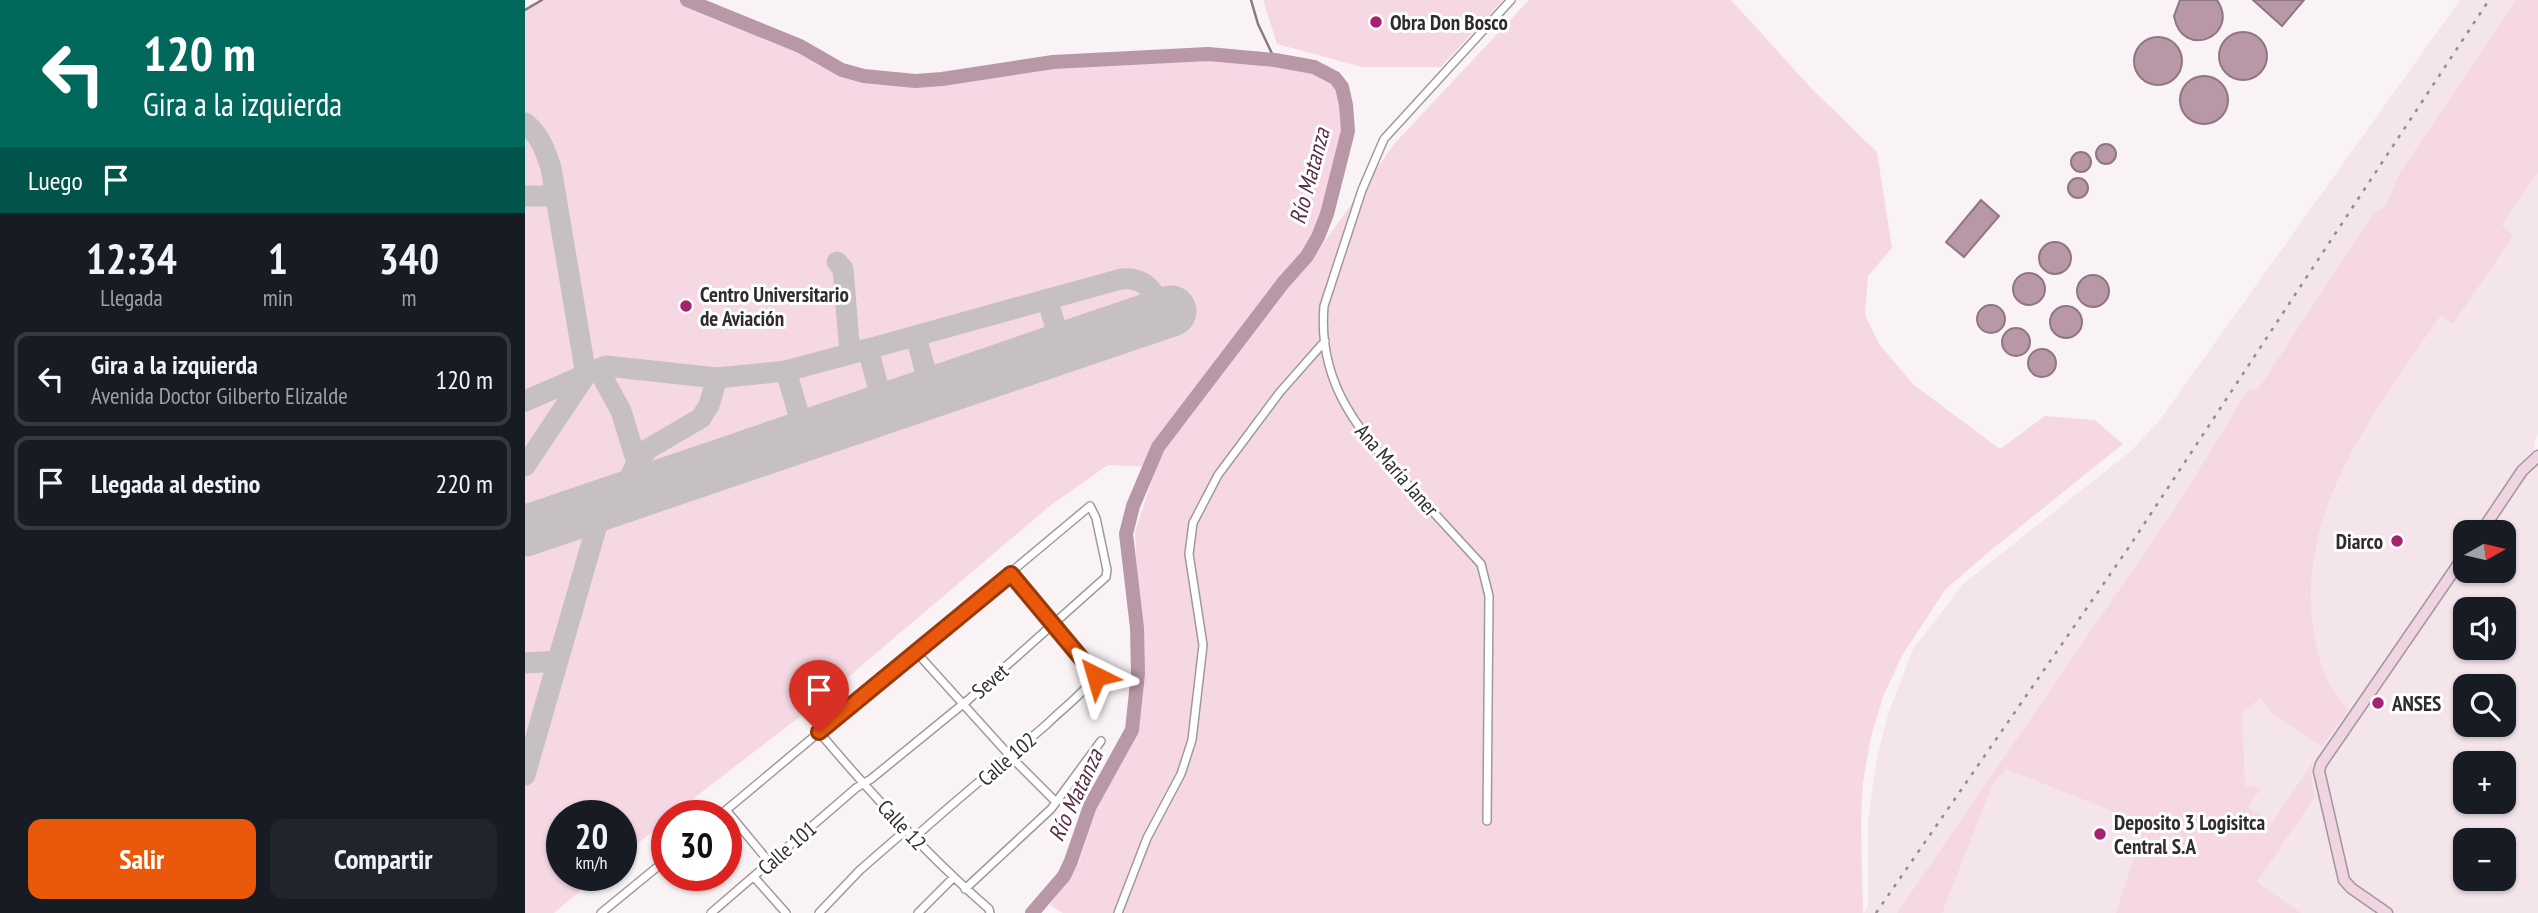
<!DOCTYPE html>
<html lang="es">
<head>
<meta charset="utf-8">
<style>
	body { margin:0; font-family:"PT Sans Narrow",sans-serif; background:#20242c; color:#f1f3f6; height:100vh; display:flex; flex-direction:column; font-size:26px; white-space:nowrap }
	* { box-sizing:border-box; margin:0 }
	p { font-size:23px; color:#9ea1a6 }
	.icon { flex:none; width:38px; height:38px; fill:none; stroke:currentColor; stroke-width:2; stroke-linecap:round; stroke-linejoin:round }
	.map { position:relative; flex:1; overflow:hidden }
	.drawer { display:flex; flex-direction:column; background:#171b24; width:525px }
	.drawer>* { flex:none }
	.banner { background:#00695c; color:#fff; overflow:hidden }
	.needle { width:46px; rotate:82deg }
	.tools { position:absolute; left:1928px; top:520px; display:grid; gap:14px }
	.tools a { display:grid; place-items:center; width:63px; height:63px; border-radius:14px; background:#171b24; box-shadow:0 2px 5px #0004; font-size:35px }
	.speed { position:absolute; left:21px; top:800px; display:flex; gap:14px; font-size:35px; font-weight:700; text-align:center }
	.speed>* { display:grid; place-content:center; width:91px; height:91px; border-radius:50%; background:#171b24; box-shadow:0 2px 5px #0004; line-height:1 }
	.speed small { font-size:18px; font-weight:400 }
	.speed .limit { border:10px solid #d22; background:#fff; color:#111 }
	.pin { position:absolute; display:grid; place-items:center; width:60px; height:60px; color:#fff; margin:-72px -30px; border-radius:50% 50% 50% 0; rotate:-45deg; box-shadow:0 0 7px #0007 }
	.pin .icon { rotate:45deg }
	.me { position:absolute; width:77px; margin:-38px; rotate:320deg; stroke-linejoin:round; filter:drop-shadow(0 0 5px #0008) }
	.turn { display:flex; align-items:center; gap:24px; height:147px; padding:0 28px; font-size:32px }
	.turn .icon { width:91px; height:91px; stroke-width:2.5 }
	.turn b { display:block; font-size:49px; line-height:60px }
	.then { display:flex; align-items:center; height:66px; padding:0 28px; background:#0003; gap:14px; font-size:26px }
	.eta { display:flex; justify-content:space-evenly; align-items:center; height:119px; text-align:center }
	.eta b { font-size:42px; font-weight:800; line-height:49px }
	.action { display:flex; gap:14px; margin-top:auto; padding:14px 28px }
	.action a { flex:1; height:80px; border-radius:14px; background:#ea580c; color:#fff; font-size:28px; font-weight:800; line-height:80px; text-align:center }
	.action a+a { background:#20242c; color:#f1f3f6 }
	ul { padding:0; list-style:none }
	li { display:flex; align-items:center; gap:21px; height:94px; margin:0 14px 10px; padding:0 14px; border:4px solid #363941; border-radius:14px }
	li div { flex:1 }
	li b { display:block; font-size:26px }
	li em { font-style:normal }
	main { display:flex; flex:1; min-height:0 }
	.map>svg:first-child { display:block }
</style>
</head>
<body>
<main>
<section class="drawer">
<div class="banner">
<div class="turn"><svg class="icon" aria-label="left" viewBox="0 0 24 24"><path d="M17 20v-9H6M10 6l-5 5 5 5"/></svg><div><b>120 m</b>Gira a la izquierda</div></div>
<div class="then">Luego<svg class="icon" aria-label="arrive" viewBox="0 0 24 24"><path d="M6 21V4h12l-3 4 3 4H6"/></svg></div>
</div>
<div class="eta">
<div><b>12:34</b><p>Llegada</p></div>
<div><b>1</b><p>min</p></div>
<div><b>340</b><p>m</p></div>
</div>
<ul>
<li><svg class="icon" aria-label="left" viewBox="0 0 24 24"><path d="M17 20v-9H6M10 6l-5 5 5 5"/></svg><div><b>Gira a la izquierda</b><p>Avenida Doctor Gilberto Elizalde</p></div><em>120 m</em></li>
<li><svg class="icon" aria-label="arrive" viewBox="0 0 24 24"><path d="M6 21V4h12l-3 4 3 4H6"/></svg><div><b>Llegada al destino</b></div><em>220 m</em></li>
</ul>
<div class="action"><a>Salir</a><a>Compartir</a></div>
</section>
<div class="map">
<svg width="2013" height="913" viewBox="0 0 2013 913">
	<rect width="100%" height="100%" fill="#faf3f6"/>
	<path fill="#f4e5eb" fill-rule="evenodd" d="M 1935,0 L 2013,0 L 2013,435 L 2009,441 L 2010,460 L 2013,462 L 2013,913 L 1338,913 L 1343,906 L 1343,821 L 1351,763 L 1363,714 L 1388,649 L 1438,584 L 1606,451 L 1634,421 ZM 1941,532 L 1979,532 L 1979,570 L 1941,570 ZM 1941,609 L 1979,609 L 1979,648 L 1941,648 ZM 1941,686 L 1979,686 L 1979,724 L 1941,724 ZM 1941,763 L 1979,763 L 1979,802 L 1941,802 ZM 1941,840 L 1979,840 L 1979,878 L 1941,878 Z"/>
	<path fill="#f6d8e5" d="M 17,0 L 162,0 L 275,46 L 317,70 L 339,76 L 390,81 L 417,79 L 528,62 L 667,54 L 750,60 L 789,67 L 810,78 L 817,87 L 821,105 L 823,131 L 802,214 L 793,237 L 782,256 L 758,283 L 633,447 L 626,467 L 583,465 L 526,505 L 290,705 L 147,815 L 142,816 L 142,820 L 96,857 L 96,816 L 37,816 L 37,875 L 74,875 L 29,913 L 0,913 L 0,10 Z
		M 738,0 L 978,0 L 916,67 L 837,67 L 752,44 Z
		M 1004,0 L 1206,0 L 1287,89 L 1352,152 L 1367,248 L 1343,276 L 1340,315 L 1354,344 L 1389,385 L 1475,449 L 1520,416 L 1570,420 L 1598,444 L 1465,551 L 1420,590 L 1378,654 L 1359,694 L 1346,737 L 1338,782 L 1336,822 L 1338,913 L 538,913 L 525,905 L 554,862 L 574,802 L 610,733 L 616,674 L 610,532 L 636,451 L 763,287 L 788,258 L 869,144 Z
		M 1991,0 L 2013,0 L 2013,172 L 1977,225 L 1988,236 L 1928,324 L 1916,315 C 1852,408 1772,507 1788,627 C 1791,645 1795,668 1804,684 C 1809,693 1817,701 1823,710 L 1797,747 L 1748,714 L 1735,698 L 1717,713 L 1720,786 L 1736,788 L 1723,807 L 1747,823 L 1788,762 L 1786,771 L 1789,798 L 1732,882 L 1776,913 L 1591,913 L 1620,824 L 1481,769 L 1467,786 L 1417,913 L 1372,913 L 1651,507 L 1724,389 L 1732,391 L 1848,214 L 1861,206 L 1874,174 Z"/>
	<path fill="#b897a6" stroke="#8f7782" stroke-width="2" d="M 1655,0 L 1692,0 C 1716,36 1657,61 1649,16 Z
		M 1728,0 L 1779,0 L 1757,26 Z
		M1694 56a24 24 0 1 1 48 0a24 24 0 1 1-48 0Z
		M1609 61a24 24 0 1 1 48 0a24 24 0 1 1-48 0Z
		M1655 100a24 24 0 1 1 48 0a24 24 0 1 1-48 0Z
		M1571 154a10 10 0 1 1 20 0a10 10 0 1 1-20 0Z
		M1546 162a10 10 0 1 1 20 0a10 10 0 1 1-20 0Z
		M1543 188a10 10 0 1 1 20 0a10 10 0 1 1-20 0Z
		M 1456,200 L 1474,216 L 1439,257 L 1421,242 Z
		M1514 258a16 16 0 1 1 32 0a16 16 0 1 1-32 0Z
		M1488 289a16 16 0 1 1 32 0a16 16 0 1 1-32 0Z
		M1552 291a16 16 0 1 1 32 0a16 16 0 1 1-32 0Z
		M1452 319a14 14 0 1 1 28 0a14 14 0 1 1-28 0Z
		M1525 322a16 16 0 1 1 32 0a16 16 0 1 1-32 0Z
		M1477 342a14 14 0 1 1 28 0a14 14 0 1 1-28 0Z
		M1503 363a14 14 0 1 1 28 0a14 14 0 1 1-28 0Z"/>
	<g fill="none" stroke-linecap="round" stroke-linejoin="round">
		<path stroke="#8f7782" stroke-width="2.5" d="M 726,0 L 733,24 L 750,60
			M 0,10 L 17,0"/>
		<path stroke="#b897a6" stroke-width="14" d="M 162,0 L 275,46 L 317,70 L 339,76 L 390,81 L 417,79 L 528,62 L 683,54 L 750,60 L 789,67 L 810,78 L 817,87 L 821,105 L 823,131 L 802,214 L 793,237 L 782,256 L 758,283 L 633,447 L 608,506 L 601,534 L 612,628 L 613,673 L 607,730 L 565,806 L 546,861 L 539,876 L 507,913"/>
		<path stroke="#c6c0c2" stroke-width="21" d="M 0,123 C 15,135 20,150 26,168 L 61,375 L 0,466
			M 0,196 L 31,196
			M 312,262 L 318,269 L 325,354
			M 522,299 L 537,348
			M 391,336 L 406,393
			M 73,369 L 96,411 L 112,463
			M 261,371 L 280,436
			M 0,401 L 81,366 L 192,378 L 261,371 L 343,349
			M 359,409 L 343,349 L 596,279 C 621,276 631,293 638,313
			M 93,500 L 112,463 L 123,449 L 176,418 L 184,405 L 192,378
			M 0,663 L 33,661
			M 0,775 L 78,504"/>
		<path stroke="#c6c0c2" stroke-width="51" d="M 0,531 L 646,311"/>
		<g stroke="#9f999c" stroke-width="10">
			<path id="street" d="M 391,652 L 485,756 L 531,802
				M 294,732 C 347,795 402,855 464,909 L 465,913
				M 201,810 L 245,863
				M 962,821 L 964,596 L 956,564 C 933,539 910,514 887,489 C 836,434 792,385 799,306 L 837,190 L 859,139 L 986,0
				M 389,838 C 432,799 477,763 521,725 C 537,709 558,694 571,676 L 486,574
				M 229,877 L 261,913
				M 440,889 L 526,809 L 576,741
				M 76,913 L 142,859
				M 186,913 L 331,788 L 346,779 L 443,700 L 581,577 L 582,570 L 571,518 L 565,506 L 194,816
				M 294,913 L 335,870 L 381,830
				M 393,913 L 428,878
				M 593,913 L 622,838 L 656,774 L 667,740 L 678,645 L 664,554 L 668,523 L 693,475 L 755,392 L 800,341"/>
		</g>
		<g stroke="#9f999c" stroke-width="13">
			<path id="secondary" d="M 1956,532 L 1997,471 L 2013,456
				M 1862,913 L 1826,888 L 1819,880 L 1794,771 L 1796,764 L 1941,553"/>
		</g>
		<use href="#street" stroke="#fff" stroke-width="7"/>
		<use href="#secondary" stroke="#f1d4e2" stroke-width="10"/>
		<path stroke="#918c8e" stroke-width="2.5" stroke-dasharray="3.5 7" stroke-linecap="butt" d="M 1351,913 L 1604,547 L 1964,0"/>
	</g>
	<g fill="none" stroke-linecap="round" stroke-linejoin="round">
		<g stroke="#983908" stroke-width="18">
			<path id="route" d="M 294,732 L 486,574 L 571,676"/>
		</g>
		<use href="#route" stroke="#ea580c" stroke-width="12"/>
	</g>
	<g fill="#a52270" stroke="#fff" stroke-width="2.5">
		<circle cx="851" cy="22" r="7"/>
		<circle cx="161" cy="306" r="7"/>
		<circle cx="1872" cy="541" r="7"/>
		<circle cx="1853" cy="703" r="7"/>
		<circle cx="1575" cy="834" r="7"/>
	</g>
	<g text-anchor="middle" dominant-baseline="central" stroke-width="6" stroke-linejoin="round" paint-order="stroke">
		<g font-size="21" font-weight="bold" fill="#2f2c2d" stroke="#fff" text-anchor="start">
			<text x="865" y="22">Obra Don Bosco</text>
			<text x="175" y="294">Centro Universitario<tspan x="175" dy="24">de Aviación</tspan></text>
			<text x="1858" y="541" text-anchor="end">Diarco</text>
			<text x="1867" y="703">ANSES</text>
			<text x="1589" y="822">Deposito 3 Logisitca<tspan x="1589" dy="24">Central S.A</tspan></text>
		</g>
		<g font-size="21" fill="#2f2c2d" stroke="#fff">
			<text transform="translate(872 470) rotate(49)">Ana María Janer</text>
			<text transform="translate(465 681) rotate(-41)">Sevet</text>
			<text transform="translate(482 759) rotate(-41)">Calle 102</text>
			<text transform="translate(377 825) rotate(47)">Calle 12</text>
			<text transform="translate(262 848) rotate(-41)">Calle 101</text>
		</g>
		<g font-size="23" font-style="italic" fill="#5b2d44" stroke="#fff">
			<text transform="translate(784 176) rotate(-75)">Río Matanza</text>
			<text transform="translate(550 795) rotate(-65)">Río Matanza</text>
		</g>
	</g>
</svg>
<div class="tools">
<a><svg class="needle" viewBox="-14 -14 28 28"><path d="M0-13l5 13h-10z" fill="#e53935"/><path d="M0 13l5-13h-10z" fill="#9ea1a6"/></svg></a>
<a><svg class="icon" aria-label="sound" viewBox="0 0 24 24"><path d="M4 9h4l5-4v14l-5-4H4zM17 9q2 3 0 6"/></svg></a>
<a><svg class="icon" aria-label="search" viewBox="0 0 24 24"><circle cx="10" cy="10" r="6"/><path d="M15 15l6 6"/></svg></a>
<a>+</a>
<a>−</a>
</div>
<div class="speed"><div>20<small>km/h</small></div><div class="limit">30</div></div>
<div class="pin" style="left:294px;top:732px;background:#d93025"><svg class="icon" aria-label="arrive" viewBox="0 0 24 24"><path d="M6 21V4h12l-3 4 3 4H6"/></svg></div>
<svg class="me" style="left:571px;top:676px" viewBox="-20 -20 40 40"><path d="M0-17L14 15 0 8-14 15z" fill="#ea580c" stroke="#fff" stroke-width="4"/></svg>
</div>
</main>
</body>
</html>
